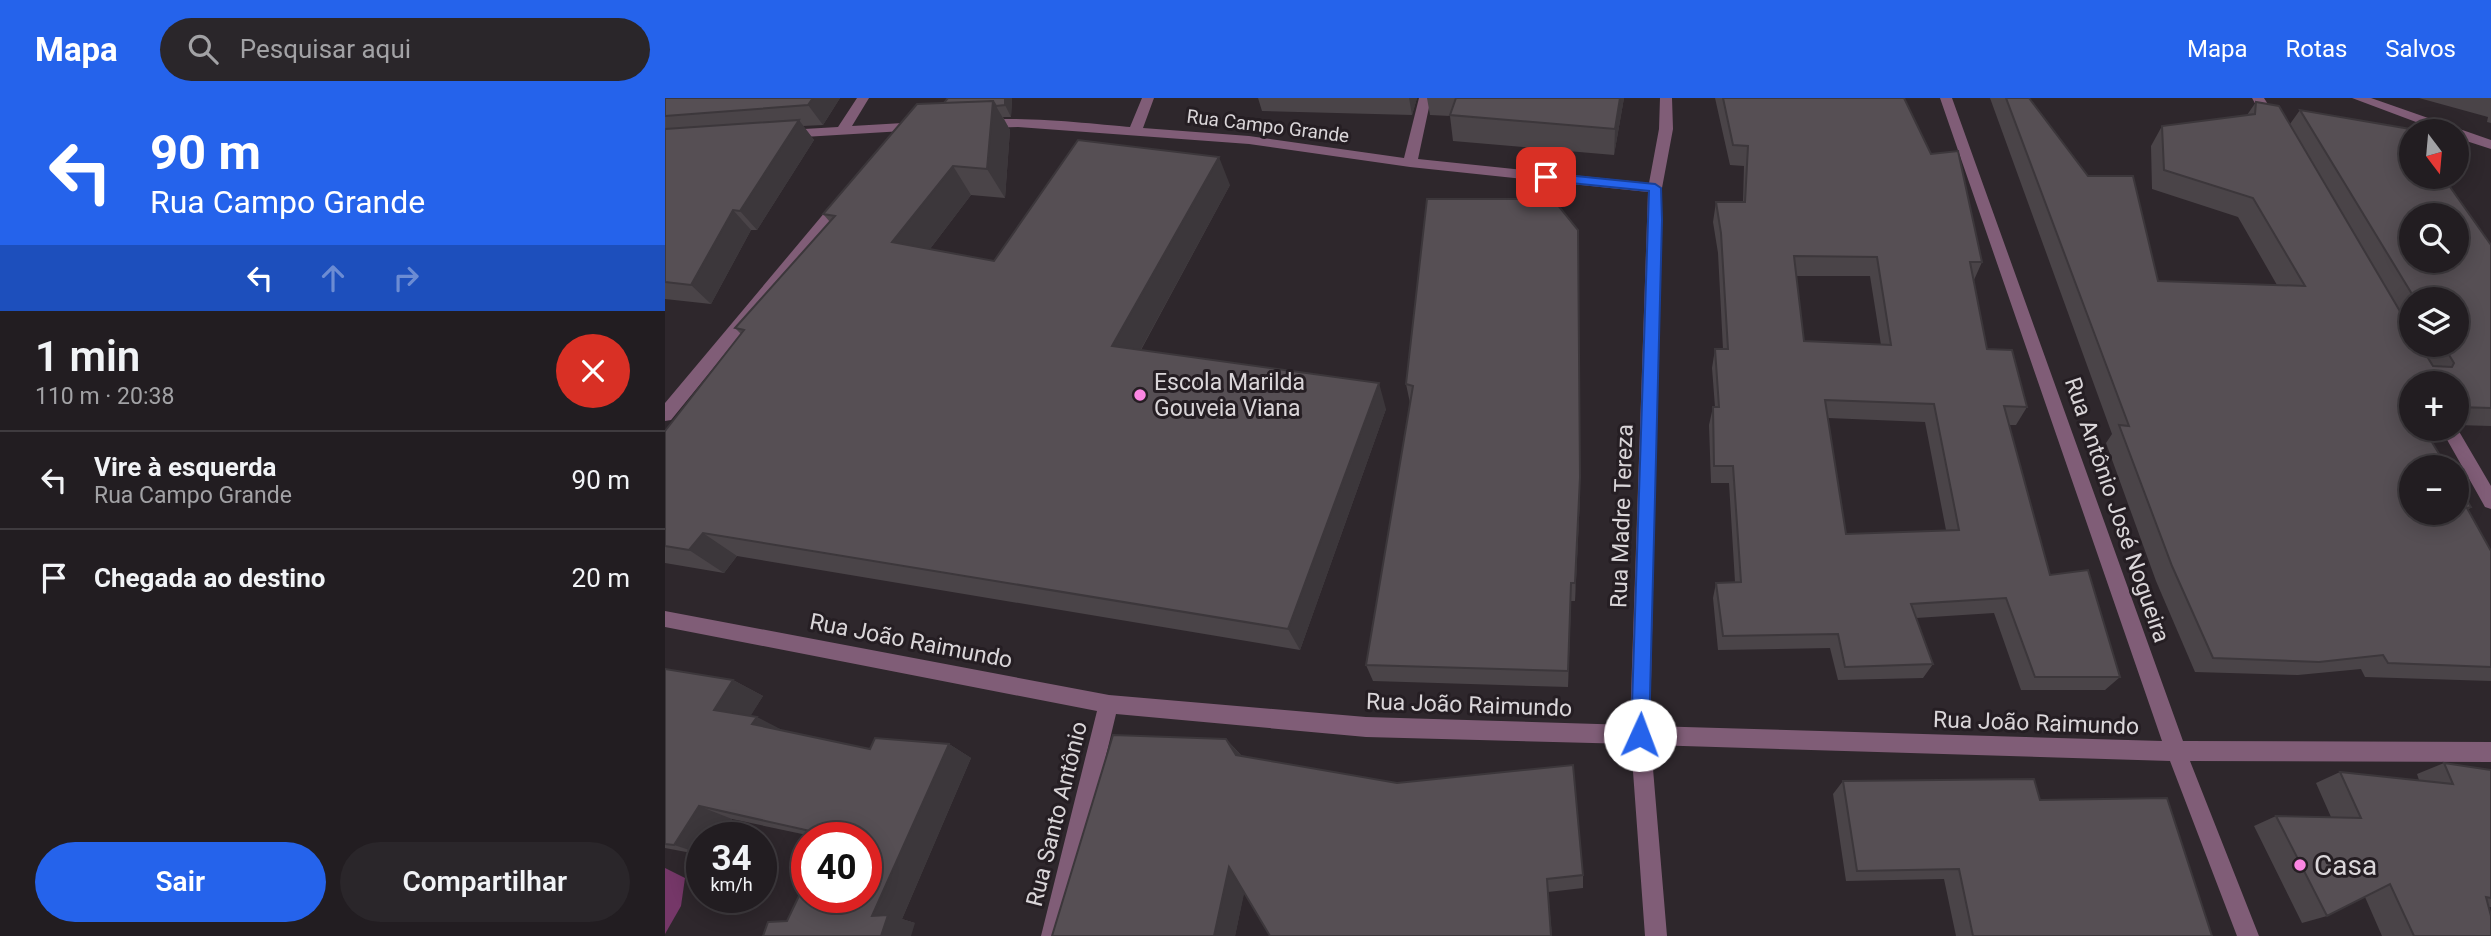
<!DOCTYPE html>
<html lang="pt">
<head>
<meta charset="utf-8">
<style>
	body { margin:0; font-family:Roboto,sans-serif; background:#2a262a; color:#f1f3f6; height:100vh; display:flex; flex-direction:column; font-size:26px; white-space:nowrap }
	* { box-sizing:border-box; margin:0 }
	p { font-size:23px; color:#a2a2a5 }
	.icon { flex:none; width:38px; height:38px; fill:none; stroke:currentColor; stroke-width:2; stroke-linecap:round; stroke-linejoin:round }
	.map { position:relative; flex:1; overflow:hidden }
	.sheet { display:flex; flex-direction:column; background:#221d21; width:665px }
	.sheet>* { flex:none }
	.banner { background:#2563eb; color:#fff; overflow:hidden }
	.needle { width:46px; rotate:164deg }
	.controls { position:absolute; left:1734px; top:21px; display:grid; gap:14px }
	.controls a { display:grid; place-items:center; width:70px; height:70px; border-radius:50%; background:#221d21; box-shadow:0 4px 18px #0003,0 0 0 2px #3f3b3f; font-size:35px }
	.speed { position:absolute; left:21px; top:724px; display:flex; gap:14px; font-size:35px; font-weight:700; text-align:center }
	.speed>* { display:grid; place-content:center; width:91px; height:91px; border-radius:50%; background:#221d21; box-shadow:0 4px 18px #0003,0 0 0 2px #3f3b3f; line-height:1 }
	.speed small { font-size:18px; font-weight:400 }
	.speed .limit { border:10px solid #d22; background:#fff; color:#111 }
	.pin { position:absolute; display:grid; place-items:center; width:60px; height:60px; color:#fff; margin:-30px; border-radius:14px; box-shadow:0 4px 10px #0006 }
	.me { position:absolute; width:77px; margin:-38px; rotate:2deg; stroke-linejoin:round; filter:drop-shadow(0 0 5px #0008) }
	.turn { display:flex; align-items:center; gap:24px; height:147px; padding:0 35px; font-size:32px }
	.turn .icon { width:91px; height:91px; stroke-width:2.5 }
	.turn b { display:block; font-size:49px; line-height:60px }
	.lanes { display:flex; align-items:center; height:66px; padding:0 35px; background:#0003; justify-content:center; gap:35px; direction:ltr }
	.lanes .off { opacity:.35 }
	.round { display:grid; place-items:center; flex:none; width:74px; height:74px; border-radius:37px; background:#2a262a }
	.head { display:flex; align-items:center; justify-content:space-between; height:119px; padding:0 35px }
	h1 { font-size:42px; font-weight:600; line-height:52px }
	.primary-button { display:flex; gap:14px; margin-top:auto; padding:14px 35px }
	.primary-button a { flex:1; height:80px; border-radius:42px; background:#2563eb; color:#fff; font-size:28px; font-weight:600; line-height:80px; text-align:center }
	.primary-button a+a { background:#2a262a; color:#f1f3f6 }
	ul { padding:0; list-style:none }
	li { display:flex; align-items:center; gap:21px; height:98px; padding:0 35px; border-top:2px solid #3f3b3f }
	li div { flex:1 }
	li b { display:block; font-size:26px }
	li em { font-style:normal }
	header { display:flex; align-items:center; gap:42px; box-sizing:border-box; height:98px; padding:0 35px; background:#2563eb; color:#fff }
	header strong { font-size:33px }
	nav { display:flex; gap:38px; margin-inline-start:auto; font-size:24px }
	.search { width:490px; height:63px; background:#2a262a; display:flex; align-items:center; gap:18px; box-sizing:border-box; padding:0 24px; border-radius:38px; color:#a2a2a5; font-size:26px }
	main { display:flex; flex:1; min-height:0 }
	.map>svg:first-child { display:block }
</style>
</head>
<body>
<header>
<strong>Mapa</strong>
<div class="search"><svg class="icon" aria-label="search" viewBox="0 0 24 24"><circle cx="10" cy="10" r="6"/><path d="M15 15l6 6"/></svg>Pesquisar aqui</div>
<nav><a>Mapa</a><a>Rotas</a><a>Salvos</a></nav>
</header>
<main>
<section class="sheet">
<div class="banner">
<div class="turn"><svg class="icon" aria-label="left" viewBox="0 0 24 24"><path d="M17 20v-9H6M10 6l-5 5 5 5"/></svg><div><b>90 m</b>Rua Campo Grande</div></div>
<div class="lanes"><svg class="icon" aria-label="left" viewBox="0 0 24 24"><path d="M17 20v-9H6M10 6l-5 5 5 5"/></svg><svg class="icon off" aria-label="ahead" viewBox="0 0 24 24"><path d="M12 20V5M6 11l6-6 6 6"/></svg><svg class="icon off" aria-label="right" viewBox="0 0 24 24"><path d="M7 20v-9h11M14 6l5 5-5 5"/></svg></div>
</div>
<div class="head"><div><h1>1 min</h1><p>110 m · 20:38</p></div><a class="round" style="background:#d93025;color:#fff"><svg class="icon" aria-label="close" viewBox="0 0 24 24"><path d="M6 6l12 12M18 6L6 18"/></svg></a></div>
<ul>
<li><svg class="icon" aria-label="left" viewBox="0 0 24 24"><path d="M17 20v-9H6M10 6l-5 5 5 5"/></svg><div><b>Vire à esquerda</b><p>Rua Campo Grande</p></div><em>90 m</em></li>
<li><svg class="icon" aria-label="arrive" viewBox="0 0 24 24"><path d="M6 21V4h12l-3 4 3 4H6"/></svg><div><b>Chegada ao destino</b></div><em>20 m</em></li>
</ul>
<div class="primary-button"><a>Sair</a><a>Compartilhar</a></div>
</section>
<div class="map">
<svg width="1826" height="838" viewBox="0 0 1826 838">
	<rect width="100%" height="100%" fill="#2e272c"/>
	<path fill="#753768" d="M 0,770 L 20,780 L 16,808 L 0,836 Z"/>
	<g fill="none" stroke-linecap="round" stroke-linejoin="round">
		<path fill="#805d77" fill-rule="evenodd" d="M 192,0 L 204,0 L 187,28 L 255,24 L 262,28 L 255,32 L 122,40 L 115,36 L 122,32 L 173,29 Z
			M 477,0 L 489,0 L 478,30 L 584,38 L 739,60 L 754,0 L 766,0 L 753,61 L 984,85 L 994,31 L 995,0 L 1007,0 L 1008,31 L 997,90 L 985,628 L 1497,643 L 1275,0 L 1287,0 L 1518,643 L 1826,644 L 1826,664 L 1525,663 L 1594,838 L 1572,838 L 1505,663 L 986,647 L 1002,838 L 980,838 L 966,646 L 701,639 L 451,616 L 398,838 L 376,838 L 432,613 L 0,529 L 0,513 L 444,597 L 701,619 L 965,627 L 983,94 L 745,69 L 584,46 L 353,29 L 318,30 L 311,26 C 325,14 440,27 465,29 Z
			M 1587,0 L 1599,0 L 1614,24 L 1612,27 L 1602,27 Z
			M 1687,0 L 1706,0 L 1826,42 L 1826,51 L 1792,40 L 1792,33 L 1775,33 Z
			M 176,99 L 183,104 L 181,107 L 6,322 L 0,323 L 0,305 L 171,101 Z
			M 1792,330 L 1826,388 L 1826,411 L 1820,409 L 1776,331 Z"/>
	</g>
	<path fill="#4a4448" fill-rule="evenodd" d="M 0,0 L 175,0 L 158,27 L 138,28 L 149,42 L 92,132 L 86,132 L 46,206 L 0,201 Z
		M 347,0 L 346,19 L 338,19 L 345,32 L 340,100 L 306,97 L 265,151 L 329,163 L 565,87 L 476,252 L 721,311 L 635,552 L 72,458 L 59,475 L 0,465 L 0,333 L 76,236 L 70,230 L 165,124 L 158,116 L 279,5 Z
		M 593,0 L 752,0 L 747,17 L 597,13 Z
		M 762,0 L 959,0 L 949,57 L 788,43 L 785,18 L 765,17 Z
		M 1050,0 L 1239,0 L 1317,164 L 1309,182 L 1322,251 L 1362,309 L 1351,327 L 1344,327 L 1385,477 L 1455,579 L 1440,592 L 1356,592 L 1329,515 L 1251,520 L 1268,566 L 1258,580 L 1173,582 L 1165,550 L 1053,552 L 1048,500 L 1051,485 L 1070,484 L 1064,385 L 1046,385 L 1044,327 L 1048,309 L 1050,309 L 1047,270 L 1050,251 L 1058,251 L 1053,155 L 1048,124 L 1051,104 L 1078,104 L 1079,68 L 1065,67 ZM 1131,178 L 1205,178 L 1216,247 L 1139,243 ZM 1163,320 L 1260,324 L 1281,432 L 1181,436 Z
		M 1325,0 L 1364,0 L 1493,183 L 1612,187 L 1573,119 L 1487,91 L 1486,48 L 1497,28 L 1582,17 L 1591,4 L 1625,26 L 1635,12 L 1826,147 L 1826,328 L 1792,327 L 1792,285 L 1746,285 L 1746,331 L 1792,386 L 1806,409 L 1803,412 L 1826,453 L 1826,583 L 1700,579 L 1696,571 L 1633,577 L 1530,574 L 1491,483 L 1441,345 L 1447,336 ZM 1746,201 L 1792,201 L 1792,247 L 1746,247 Z
		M 1754,0 L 1826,0 L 1826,25 L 1822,24 L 1823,19 Z
		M 762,101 L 915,399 L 910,503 L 906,503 L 903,589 L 708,583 L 701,567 L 745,305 L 741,286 Z
		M 0,571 L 68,582 L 98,598 L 85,618 L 119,633 L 205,651 L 284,646 L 306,660 L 237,821 L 250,825 L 122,823 L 201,740 L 156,740 L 67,721 L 54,740 L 37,740 L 37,757 L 0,750 Z
		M 561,641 L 576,657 L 918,777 L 918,790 L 883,794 L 887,838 L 605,838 L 579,794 L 570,838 L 387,838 Z
		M 1779,665 L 1826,672 L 1826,809 L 1823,809 L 1826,838 L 1717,838 L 1700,799 L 1662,818 L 1637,825 L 1589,728 L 1611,718 L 1666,719 L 1651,685 L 1675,674 L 1754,682 L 1752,676 Z
		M 1178,683 L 1375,702 L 1547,838 L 1291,838 L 1279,781 L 1181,783 L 1168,696 Z"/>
	<path fill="#3c373b" d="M 148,0 L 175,0 L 158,27 L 143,7 Z
		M 340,0 L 347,0 L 346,19 L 340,7 Z
		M 744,0 L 752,0 L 747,17 Z
		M 955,0 L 959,0 L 949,57 L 950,31 Z
		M 328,3 L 345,32 L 340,100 L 322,71 Z
		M 134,22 L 149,42 L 92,132 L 75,113 Z
		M 554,59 L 565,87 L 463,275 L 447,248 Z
		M 288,68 L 306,97 L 249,172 L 227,144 Z
		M 68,112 L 86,132 L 46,206 L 26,187 Z
		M 714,285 L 721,311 L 635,552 L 623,531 Z
		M 915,379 L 915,399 L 910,503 L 910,485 Z
		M 38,435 L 72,458 L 59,475 L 24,452 Z
		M 906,485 L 906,503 L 903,589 L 903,573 Z
		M 68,582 L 98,598 L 80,627 L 49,612 Z
		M 92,619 L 121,634 L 87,626 Z
		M 561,641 L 578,660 L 571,657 Z
		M 284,646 L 306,660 L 237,821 L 250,825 L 246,838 L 216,838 L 207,818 Z
		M 34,708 L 67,721 L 54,740 L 37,740 L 37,756 L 9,747 Z
		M 564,769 L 582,782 L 570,838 L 549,838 Z"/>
	<path fill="#564f54" stroke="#3c373b" stroke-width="2" fill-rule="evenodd" d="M 0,0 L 148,0 L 143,7 L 0,18 Z
		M 283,0 L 340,0 L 340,7 L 331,8 L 328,3 L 279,5 Z
		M 791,0 L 955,0 L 950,31 L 785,17 Z
		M 1058,0 L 1239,0 L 1266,56 L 1293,53 L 1317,164 L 1305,164 L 1322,251 L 1347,252 L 1362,309 L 1339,308 L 1385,477 L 1423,472 L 1455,579 L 1370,579 L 1341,500 L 1246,506 L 1268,566 L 1180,569 L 1173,536 L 1058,538 L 1051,485 L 1076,484 L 1068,368 L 1049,368 L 1048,309 L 1054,309 L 1050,251 L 1063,251 L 1056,135 L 1051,104 L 1080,104 L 1083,48 L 1068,47 ZM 1129,158 L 1212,159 L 1226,247 L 1139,243 ZM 1160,302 L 1269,306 L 1294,432 L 1181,436 Z
		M 1341,0 L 1364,0 L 1423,78 L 1468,78 L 1493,183 L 1640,188 L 1588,100 L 1499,72 L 1497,28 L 1590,16 L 1591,4 L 1614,8 L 1746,232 L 1746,247 L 1755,247 L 1768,268 L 1787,269 L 1789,265 L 1778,247 L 1792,247 L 1792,201 L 1750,201 L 1635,12 L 1745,31 L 1746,34 L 1746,79 L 1778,79 L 1826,147 L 1826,310 L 1792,309 L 1792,285 L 1746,285 L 1746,309 L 1745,309 L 1746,311 L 1746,331 L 1759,331 L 1782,369 L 1746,369 L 1746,415 L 1792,415 L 1792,386 L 1806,409 L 1802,410 L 1826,453 L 1826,569 L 1723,565 L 1718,557 L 1654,564 L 1548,560 L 1507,468 L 1454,327 L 1464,328 ZM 1746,117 L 1792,117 L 1792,163 L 1746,163 Z
		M 328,3 L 322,71 L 288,68 L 227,144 L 329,163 L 413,42 L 554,59 L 447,248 L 714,285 L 623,531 L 38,435 L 24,452 L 0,448 L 0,333 L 79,232 L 70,230 L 170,118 L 158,116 L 252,6 Z
		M 134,22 L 75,113 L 68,112 L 26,187 L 0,184 L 0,31 Z
		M 762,101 L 888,101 L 913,132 L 915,379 L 910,485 L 906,485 L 903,573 L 701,567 L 748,288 L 741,286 Z
		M 0,571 L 68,582 L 49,612 L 92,619 L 87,626 L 205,651 L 210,640 L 284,646 L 207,818 L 223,817 L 216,838 L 98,838 L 103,824 L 122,823 L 142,781 L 142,800 L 201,800 L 201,740 L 162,740 L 163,737 L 34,708 L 9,747 L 0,746 Z
		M 448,637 L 561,641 L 571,657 L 732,685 L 908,667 L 918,777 L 882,781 L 886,838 L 605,838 L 564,769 L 549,838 L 387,838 Z
		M 1779,665 L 1826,672 L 1826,800 L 1821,799 L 1826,818 L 1826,838 L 1749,838 L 1725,786 L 1662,818 L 1611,718 L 1696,720 L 1675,674 L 1788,686 Z
		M 1369,681 L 1375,702 L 1502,700 L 1547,838 L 1308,838 L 1294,771 L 1192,773 L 1178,683 Z"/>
	<path fill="#2563eb" stroke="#184099" stroke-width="2" d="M 881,75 L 990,86 L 996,90 L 997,122 L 984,637 L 981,643 L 975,645 L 968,643 L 966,637 L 984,93 L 876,82 L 875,79 Z"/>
	<g fill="#fc86e3" stroke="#251e23" stroke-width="2.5">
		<circle cx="475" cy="297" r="7"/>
		<circle cx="1635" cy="767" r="7"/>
	</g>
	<g text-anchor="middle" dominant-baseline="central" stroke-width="6" stroke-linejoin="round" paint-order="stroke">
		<g font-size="19" fill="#dad6d9" stroke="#251e23">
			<text transform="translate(603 28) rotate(7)">Rua Campo Grande</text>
		</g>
		<g font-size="23" fill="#dad6d9" stroke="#251e23" text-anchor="start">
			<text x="489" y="284">Escola Marilda<tspan x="489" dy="26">Gouveia Viana</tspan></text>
		</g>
		<g font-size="23" fill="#dad6d9" stroke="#251e23">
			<text transform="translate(1452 412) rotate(71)">Rua Antônio José Nogueira</text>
			<text transform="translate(957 418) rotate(-88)">Rua Madre Tereza</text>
			<text transform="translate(246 543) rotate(11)">Rua João Raimundo</text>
			<text transform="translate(804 607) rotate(2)">Rua João Raimundo</text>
			<text transform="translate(1371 625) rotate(2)">Rua João Raimundo</text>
			<text transform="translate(392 716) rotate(-76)">Rua Santo Antônio</text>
		</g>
		<g font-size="28" fill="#dad6d9" stroke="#251e23" text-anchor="start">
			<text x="1649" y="767">Casa</text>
		</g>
	</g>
</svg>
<div class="controls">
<a><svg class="needle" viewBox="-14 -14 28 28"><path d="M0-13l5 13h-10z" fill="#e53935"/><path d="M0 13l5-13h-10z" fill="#a2a2a5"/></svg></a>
<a><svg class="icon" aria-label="search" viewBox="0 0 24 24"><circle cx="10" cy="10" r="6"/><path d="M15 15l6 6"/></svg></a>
<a><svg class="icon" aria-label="layers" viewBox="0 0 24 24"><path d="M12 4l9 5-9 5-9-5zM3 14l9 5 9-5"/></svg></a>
<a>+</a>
<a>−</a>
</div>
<div class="speed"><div>34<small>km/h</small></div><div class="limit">40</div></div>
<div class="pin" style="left:881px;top:79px;background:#d93025"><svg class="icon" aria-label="arrive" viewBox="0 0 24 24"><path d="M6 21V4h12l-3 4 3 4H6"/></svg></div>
<svg class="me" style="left:975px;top:637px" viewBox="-20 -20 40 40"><circle r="19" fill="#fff"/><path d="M0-13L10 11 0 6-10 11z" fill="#2563eb"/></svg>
</div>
</main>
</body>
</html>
